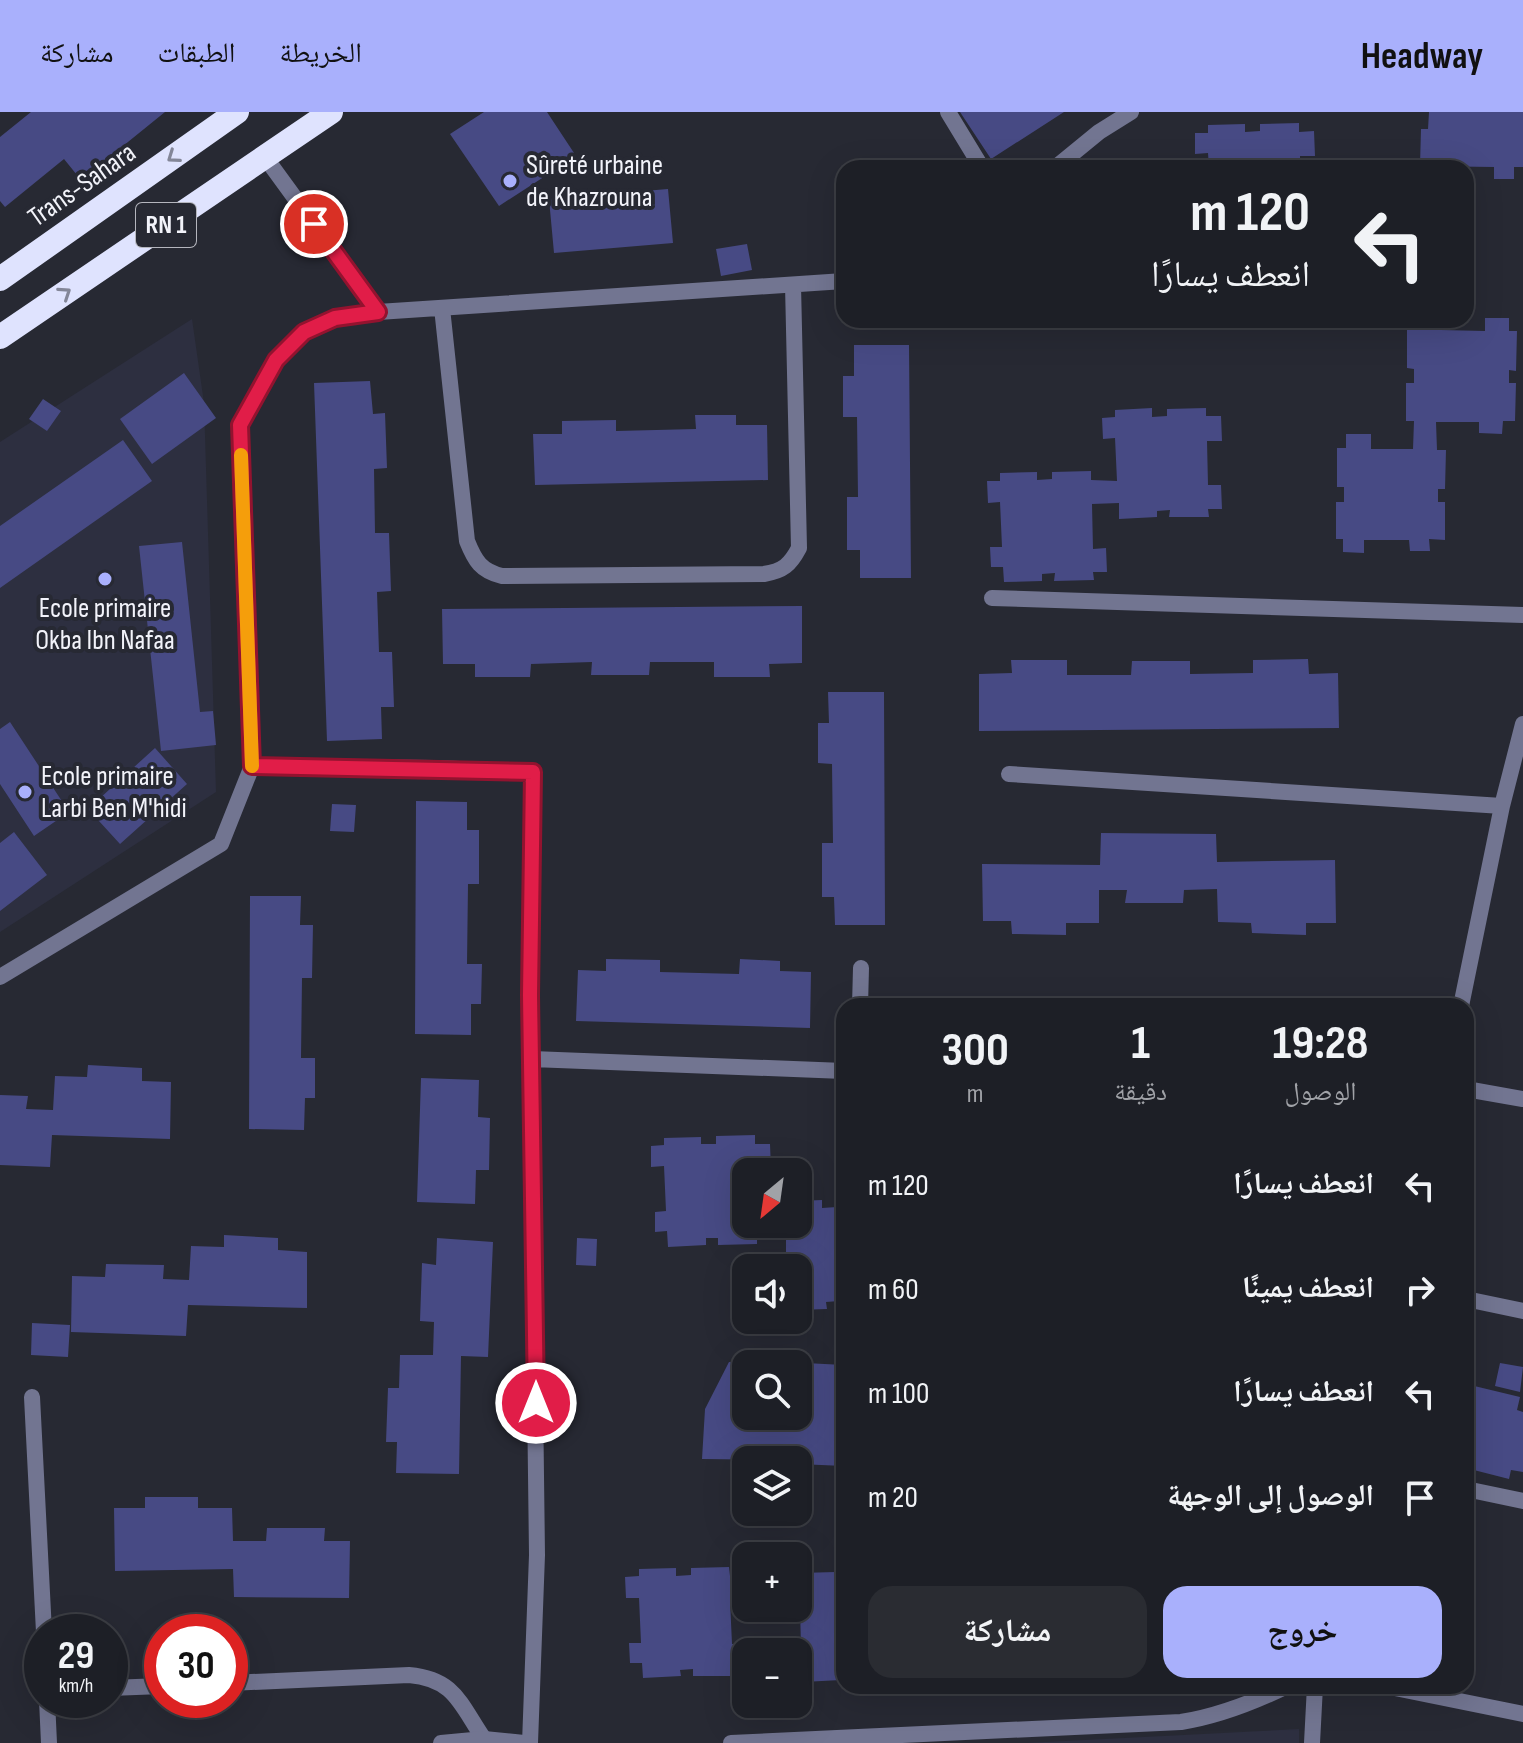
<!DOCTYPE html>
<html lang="ar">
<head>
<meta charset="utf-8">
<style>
	body { margin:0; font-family:"Sofia Sans Condensed","Noto Naskh Arabic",sans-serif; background:#2a2c32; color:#f1f3f6; direction:rtl; height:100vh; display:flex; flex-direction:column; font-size:30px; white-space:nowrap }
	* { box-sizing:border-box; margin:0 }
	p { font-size:26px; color:#a0a2a7 }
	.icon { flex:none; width:44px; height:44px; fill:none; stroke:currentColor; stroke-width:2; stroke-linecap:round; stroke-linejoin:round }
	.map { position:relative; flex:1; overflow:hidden; direction:ltr }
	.panel { position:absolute; left:836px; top:886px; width:638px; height:696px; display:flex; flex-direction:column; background:#1d1f26; border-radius:24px; box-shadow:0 8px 32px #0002,0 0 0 2px #3b3d43; direction:rtl }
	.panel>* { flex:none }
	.top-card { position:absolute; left:836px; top:48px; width:638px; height:168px; border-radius:24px; box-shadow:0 8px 32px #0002,0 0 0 2px #3b3d43; direction:rtl; background:#1d1f26; color:#f1f3f6; overflow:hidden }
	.needle { width:52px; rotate:209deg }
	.controls { position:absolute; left:732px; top:1046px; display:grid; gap:16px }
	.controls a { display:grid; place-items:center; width:80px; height:80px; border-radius:16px; background:#1d1f26; box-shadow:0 8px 32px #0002,0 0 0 2px #3b3d43; font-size:40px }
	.speed { position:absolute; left:24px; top:1502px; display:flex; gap:16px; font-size:40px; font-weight:700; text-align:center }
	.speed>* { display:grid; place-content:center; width:104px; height:104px; border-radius:50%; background:#1d1f26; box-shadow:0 8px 32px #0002,0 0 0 2px #3b3d43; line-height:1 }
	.speed small { font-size:20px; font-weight:400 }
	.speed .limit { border:12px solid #d22; background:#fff; color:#111 }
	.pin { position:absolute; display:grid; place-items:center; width:68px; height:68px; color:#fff; margin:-34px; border:4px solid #fff; border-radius:50%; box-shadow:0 2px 8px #0007 }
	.me { position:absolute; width:88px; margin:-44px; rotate:0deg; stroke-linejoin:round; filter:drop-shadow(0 0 6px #0008) }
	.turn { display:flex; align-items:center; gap:28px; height:168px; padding:0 32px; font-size:36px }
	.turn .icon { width:104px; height:104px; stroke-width:2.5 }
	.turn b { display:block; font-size:56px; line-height:68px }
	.eta { display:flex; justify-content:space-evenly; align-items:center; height:136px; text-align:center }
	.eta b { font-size:48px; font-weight:700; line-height:56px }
	.action { display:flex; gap:16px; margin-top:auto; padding:16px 32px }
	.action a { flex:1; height:92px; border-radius:24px; background:#a9b0fc; color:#111; font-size:32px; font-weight:700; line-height:92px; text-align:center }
	.action a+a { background:#2a2c32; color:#f1f3f6 }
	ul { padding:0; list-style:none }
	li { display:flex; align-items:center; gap:24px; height:104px; padding:0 32px }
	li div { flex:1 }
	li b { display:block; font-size:30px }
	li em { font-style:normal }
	header { display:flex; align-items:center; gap:48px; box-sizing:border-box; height:112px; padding:0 40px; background:#a9b0fc; color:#111 }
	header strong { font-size:38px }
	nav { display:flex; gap:44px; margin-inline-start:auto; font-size:28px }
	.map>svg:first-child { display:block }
</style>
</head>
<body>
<header>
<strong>Headway</strong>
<nav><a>الخريطة</a><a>الطبقات</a><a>مشاركة</a></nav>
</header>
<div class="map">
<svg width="1523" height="1631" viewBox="0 0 1523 1631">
	<rect width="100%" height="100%" fill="#272933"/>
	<path fill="#2d2f40" d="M 192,207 L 204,291 L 216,680 L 0,820 L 0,330 Z
		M 1299,1617 L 1299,1631 L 1026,1631 Z"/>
	<path fill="#474a84" d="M 31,0 L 165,0 L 81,68 L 64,47 L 5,95 L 0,89 L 0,25 Z
		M 484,0 L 547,0 L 576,44 L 499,94 L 450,22 Z
		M 960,0 L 1064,0 L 991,47 Z
		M 1429,0 L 1523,0 L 1523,55 L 1514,55 L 1514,67 L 1494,67 L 1494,55 L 1420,54 L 1421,17 L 1428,17 Z
		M 1299,11 L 1299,20 L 1314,19 L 1315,44 L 1300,44 L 1300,56 L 1209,56 L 1208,41 L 1195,42 L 1195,21 L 1208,21 L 1208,13 L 1245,12 L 1245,20 L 1260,19 L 1260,12 Z
		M 668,77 L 673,131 L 554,141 L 549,87 Z
		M 747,132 L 752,158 L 721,164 L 716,137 Z
		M 1485,206 L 1509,206 L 1509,219 L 1517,219 L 1516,259 L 1509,258 L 1509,271 L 1516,271 L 1515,309 L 1503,309 L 1502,322 L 1479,321 L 1479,310 L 1436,310 L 1437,338 L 1446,338 L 1445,377 L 1438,377 L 1438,390 L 1445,390 L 1445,428 L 1429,427 L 1430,439 L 1410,439 L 1409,428 L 1364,428 L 1364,441 L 1343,440 L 1343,427 L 1336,427 L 1336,390 L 1344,390 L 1344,375 L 1337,375 L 1337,336 L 1346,336 L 1346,322 L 1371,322 L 1371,337 L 1413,337 L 1414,309 L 1406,309 L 1406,271 L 1414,271 L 1414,257 L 1407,256 L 1407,218 L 1416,217 L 1416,208 L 1441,208 L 1441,218 L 1485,219 Z
		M 854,233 L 909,233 L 911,466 L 860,466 L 860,438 L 847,438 L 847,385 L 858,385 L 857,305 L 843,305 L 843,264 L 854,264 Z
		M 184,261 L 216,306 L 152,352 L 120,307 Z
		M 370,269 L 373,302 L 385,301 L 387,356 L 374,357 L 375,421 L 389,421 L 391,479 L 377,480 L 379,540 L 392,540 L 394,595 L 381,595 L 382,627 L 327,629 L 314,271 Z
		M 43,287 L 61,299 L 47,319 L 29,307 Z
		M 1152,296 L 1152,305 L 1167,304 L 1167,297 L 1206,296 L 1206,304 L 1221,304 L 1222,329 L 1207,329 L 1208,373 L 1221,373 L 1222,397 L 1208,397 L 1209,405 L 1169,405 L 1170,398 L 1157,399 L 1157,405 L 1119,407 L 1119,391 L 1092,392 L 1093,437 L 1106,436 L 1107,460 L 1093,460 L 1094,468 L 1054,469 L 1055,461 L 1042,462 L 1042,469 L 1004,470 L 1003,455 L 991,455 L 990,435 L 1002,435 L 1000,390 L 988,391 L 987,369 L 1000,369 L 1000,361 L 1037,360 L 1037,368 L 1052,367 L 1052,360 L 1091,359 L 1091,368 L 1117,369 L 1115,326 L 1103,327 L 1102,306 L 1115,305 L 1115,298 Z
		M 695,303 L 736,303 L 736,313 L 767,313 L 768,368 L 535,373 L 533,322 L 562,322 L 562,309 L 616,308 L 616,319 L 696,317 Z
		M 123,328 L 152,369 L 0,476 L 0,414 Z
		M 182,430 L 200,600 L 213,599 L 216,633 L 161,639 L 139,434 Z
		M 802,494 L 802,551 L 769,552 L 770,565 L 714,565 L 714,550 L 650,550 L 649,563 L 591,563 L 592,550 L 531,552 L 530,565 L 475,565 L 475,552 L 443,552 L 442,497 Z
		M 1308,547 L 1309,562 L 1338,561 L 1339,616 L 979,619 L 979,562 L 1012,561 L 1011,548 L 1067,548 L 1067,563 L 1131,563 L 1132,549 L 1190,549 L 1190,562 L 1253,561 L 1253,548 Z
		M 828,580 L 884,580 L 885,813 L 835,813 L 834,785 L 822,785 L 822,731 L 833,731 L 832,652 L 818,651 L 818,611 L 829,611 Z
		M 10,610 L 69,700 L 34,724 L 0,672 L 0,617 Z
		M 155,636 L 187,672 L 120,732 L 88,697 Z
		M 416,689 L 467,690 L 467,718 L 479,718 L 479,772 L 468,772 L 467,852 L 482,852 L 481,892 L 471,892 L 471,923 L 415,922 Z
		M 332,692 L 356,693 L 354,720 L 330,719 Z
		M 14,720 L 47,763 L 0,799 L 0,731 Z
		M 1101,721 L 1216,722 L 1217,750 L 1335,748 L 1336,811 L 1306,811 L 1306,823 L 1252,821 L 1251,811 L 1218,810 L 1217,777 L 1184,778 L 1183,791 L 1125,791 L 1127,778 L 1099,778 L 1099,811 L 1066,811 L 1066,823 L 1012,822 L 1011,809 L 983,809 L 982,752 L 1100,753 Z
		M 250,784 L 301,784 L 300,813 L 313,813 L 312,866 L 302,866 L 301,946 L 315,946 L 315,986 L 305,986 L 304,1018 L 249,1017 Z
		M 606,847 L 660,848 L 660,860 L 739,862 L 740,847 L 780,849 L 780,859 L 811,860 L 810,916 L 576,909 L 578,858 L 606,859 Z
		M 88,953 L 142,956 L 142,969 L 171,970 L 170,1027 L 52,1023 L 50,1055 L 0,1053 L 0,983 L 28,984 L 26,997 L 53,998 L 55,964 L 87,965 Z
		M 421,966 L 479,968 L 478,1005 L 490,1006 L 489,1058 L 476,1058 L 475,1092 L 417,1090 Z
		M 755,1023 L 755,1032 L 770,1032 L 771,1057 L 746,1060 L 746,1112 L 798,1112 L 798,1089 L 822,1088 L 822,1096 L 837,1095 L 837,1088 L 844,1088 L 844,1197 L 839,1197 L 839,1189 L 826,1190 L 827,1197 L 798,1198 L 798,1156 L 786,1156 L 786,1125 L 757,1125 L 757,1132 L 718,1133 L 718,1126 L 706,1126 L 706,1133 L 668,1135 L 667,1119 L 655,1120 L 655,1100 L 666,1099 L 664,1054 L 651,1055 L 651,1034 L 664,1033 L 664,1026 L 701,1025 L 701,1032 L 716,1032 L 716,1024 Z
		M 224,1123 L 278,1126 L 278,1138 L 307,1140 L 307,1196 L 188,1193 L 186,1224 L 71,1220 L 72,1164 L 105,1165 L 106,1152 L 164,1153 L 163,1167 L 189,1168 L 191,1134 L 224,1135 Z
		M 437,1126 L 493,1130 L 488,1245 L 461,1244 L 459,1362 L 396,1361 L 397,1330 L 386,1330 L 388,1276 L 399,1276 L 400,1243 L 433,1243 L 434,1210 L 420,1209 L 422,1151 L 436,1153 Z
		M 577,1126 L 597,1127 L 596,1154 L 576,1153 Z
		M 32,1211 L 70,1213 L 68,1245 L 31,1243 Z
		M 729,1250 L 746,1251 L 746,1304 L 798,1304 L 798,1253 L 810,1253 L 805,1251 L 844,1253 L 844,1354 L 798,1352 L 798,1348 L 702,1347 L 705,1297 Z
		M 1500,1251 L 1523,1255 L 1520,1280 L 1495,1274 Z
		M 1466,1272 L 1520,1285 L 1517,1298 L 1523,1300 L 1523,1360 L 1511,1358 L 1509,1367 L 1466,1356 Z
		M 145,1385 L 198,1385 L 198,1396 L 232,1396 L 233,1429 L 266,1429 L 267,1416 L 325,1416 L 324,1429 L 350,1429 L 349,1486 L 234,1485 L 233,1457 L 115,1459 L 114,1396 L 145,1396 Z
		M 729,1455 L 730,1464 L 745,1463 L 746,1488 L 730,1488 L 732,1532 L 745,1532 L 746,1555 L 732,1556 L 732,1564 L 693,1564 L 693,1557 L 680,1558 L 681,1564 L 643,1566 L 642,1551 L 630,1551 L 629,1531 L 641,1531 L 639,1486 L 626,1486 L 625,1465 L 639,1464 L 639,1457 L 676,1456 L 676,1464 L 691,1463 L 691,1456 Z
		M 836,1460 L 837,1468 L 844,1467 L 844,1561 L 841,1561 L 841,1568 L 803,1570 L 802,1554 L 798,1554 L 798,1540 L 790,1540 L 790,1535 L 801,1534 L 799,1461 Z"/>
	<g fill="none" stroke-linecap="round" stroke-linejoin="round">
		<path stroke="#727591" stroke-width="16" d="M 32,1285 L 44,1520
			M 230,1571 L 409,1563 C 455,1567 460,1592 484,1627
			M 110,1576 L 162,1574
			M 47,1588 L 49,1631"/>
		<path stroke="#727591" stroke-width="16" d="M 948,0 L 982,56
			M 265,45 L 378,200
			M 1055,56 L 1099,20 L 1131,0
			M 442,196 L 467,429 C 475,449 481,459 502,464 L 764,462 C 783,459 790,453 799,436 L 793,173
			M 992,486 L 1523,503
			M 252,654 L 434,656 L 533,660 L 530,883 L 537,1443 L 530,1631
			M 1009,662 L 1502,694
			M 0,865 L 221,732 L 252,654 L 240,313 L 276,248 L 304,220 L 335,206 L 378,200 L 844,169
			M 860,894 L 861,856
			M 1461,894 L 1502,694 L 1523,612
			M 532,947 L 844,959
			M 1466,977 L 1523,987
			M 1466,1187 L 1523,1199
			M 1466,1377 L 1523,1389
			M 1385,1574 L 1523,1602
			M 441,1631 L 484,1627 L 524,1631
			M 731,1631 L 1181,1610 C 1219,1604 1252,1591 1287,1574
			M 1312,1631 L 1315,1574"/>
		<path stroke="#dfe3fe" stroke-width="24" d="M 0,167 L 237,0
			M 0,225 L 331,0"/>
	</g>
	<defs><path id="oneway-chevron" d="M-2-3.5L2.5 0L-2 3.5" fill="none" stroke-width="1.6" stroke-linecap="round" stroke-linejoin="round" transform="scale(2)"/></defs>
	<g stroke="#838698">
		<use href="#oneway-chevron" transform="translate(173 45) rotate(145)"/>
		<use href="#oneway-chevron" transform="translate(65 181) rotate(-34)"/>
	</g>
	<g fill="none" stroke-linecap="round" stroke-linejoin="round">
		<g stroke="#92132f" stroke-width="20">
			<path id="route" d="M 314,112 L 378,200 L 335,206 L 304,220 L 276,248 L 240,313 L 252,654 L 533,660 L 530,883 L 536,1291"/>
		</g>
		<use href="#route" stroke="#e11d48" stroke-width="14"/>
		<path stroke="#f59e0b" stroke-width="14" d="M 241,343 L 252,654"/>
	</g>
	<g fill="#a9b0fc" stroke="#272933" stroke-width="3">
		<circle cx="510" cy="69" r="8"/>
		<circle cx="105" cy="467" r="8"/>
		<circle cx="25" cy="680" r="8"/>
	</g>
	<g text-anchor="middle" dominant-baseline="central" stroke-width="8" stroke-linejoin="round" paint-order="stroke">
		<rect fill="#272933" stroke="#b5b6be" stroke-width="2" x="136" y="91" width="60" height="44" rx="6"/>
		<g font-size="26" font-weight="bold" fill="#f2f3fa">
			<text x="166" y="113">RN 1</text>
		</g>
		<g font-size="28" fill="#f2f3fa" stroke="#272933" text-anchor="start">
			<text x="526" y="53">Sûreté urbaine<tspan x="526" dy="32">de Khazrouna</tspan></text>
			<text x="105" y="496" text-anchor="middle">Ecole primaire<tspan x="105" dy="32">Okba Ibn Nafaa</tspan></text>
			<text x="41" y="664">Ecole primaire<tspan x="41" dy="32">Larbi Ben M'hidi</tspan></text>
		</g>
		<g font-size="28" fill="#f2f3fa" stroke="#272933">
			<text transform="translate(82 73) rotate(-35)">Trans-Sahara</text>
		</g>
	</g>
</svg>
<div class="controls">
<a><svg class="needle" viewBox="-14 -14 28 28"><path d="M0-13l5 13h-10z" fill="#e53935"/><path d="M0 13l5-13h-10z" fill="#a0a2a7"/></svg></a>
<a><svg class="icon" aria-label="sound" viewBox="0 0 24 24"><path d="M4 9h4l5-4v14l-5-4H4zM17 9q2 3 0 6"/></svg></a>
<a><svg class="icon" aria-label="search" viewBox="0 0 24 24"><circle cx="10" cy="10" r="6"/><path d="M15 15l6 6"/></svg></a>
<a><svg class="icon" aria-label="layers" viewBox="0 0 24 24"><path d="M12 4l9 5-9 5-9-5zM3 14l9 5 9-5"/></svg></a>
<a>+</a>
<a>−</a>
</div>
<div class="speed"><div>29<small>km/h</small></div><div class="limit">30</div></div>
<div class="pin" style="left:314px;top:112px;background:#d93025"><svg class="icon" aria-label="arrive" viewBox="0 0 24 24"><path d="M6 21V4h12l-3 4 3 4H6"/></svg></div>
<svg class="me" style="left:536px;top:1291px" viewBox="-20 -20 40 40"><circle r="17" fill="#e11d48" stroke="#fff" stroke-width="3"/><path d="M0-11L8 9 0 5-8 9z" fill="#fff"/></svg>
<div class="top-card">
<div class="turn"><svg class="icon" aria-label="left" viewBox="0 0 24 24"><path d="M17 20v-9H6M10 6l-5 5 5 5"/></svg><div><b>120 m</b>انعطف يسارًا</div></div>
</div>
<section class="panel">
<div class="eta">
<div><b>19:28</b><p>الوصول</p></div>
<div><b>1</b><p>دقيقة</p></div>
<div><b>300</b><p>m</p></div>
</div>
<ul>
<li><svg class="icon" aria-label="left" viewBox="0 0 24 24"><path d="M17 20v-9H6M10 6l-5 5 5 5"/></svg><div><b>انعطف يسارًا</b></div><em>120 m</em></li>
<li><svg class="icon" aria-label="right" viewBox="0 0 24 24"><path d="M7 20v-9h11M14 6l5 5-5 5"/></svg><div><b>انعطف يمينًا</b></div><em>60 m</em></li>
<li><svg class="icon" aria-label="left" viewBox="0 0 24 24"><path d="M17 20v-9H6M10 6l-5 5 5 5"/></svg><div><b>انعطف يسارًا</b></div><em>100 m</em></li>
<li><svg class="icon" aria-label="arrive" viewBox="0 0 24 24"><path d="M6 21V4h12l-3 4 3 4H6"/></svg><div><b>الوصول إلى الوجهة</b></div><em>20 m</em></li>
</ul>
<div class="action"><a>خروج</a><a>مشاركة</a></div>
</section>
</div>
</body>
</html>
